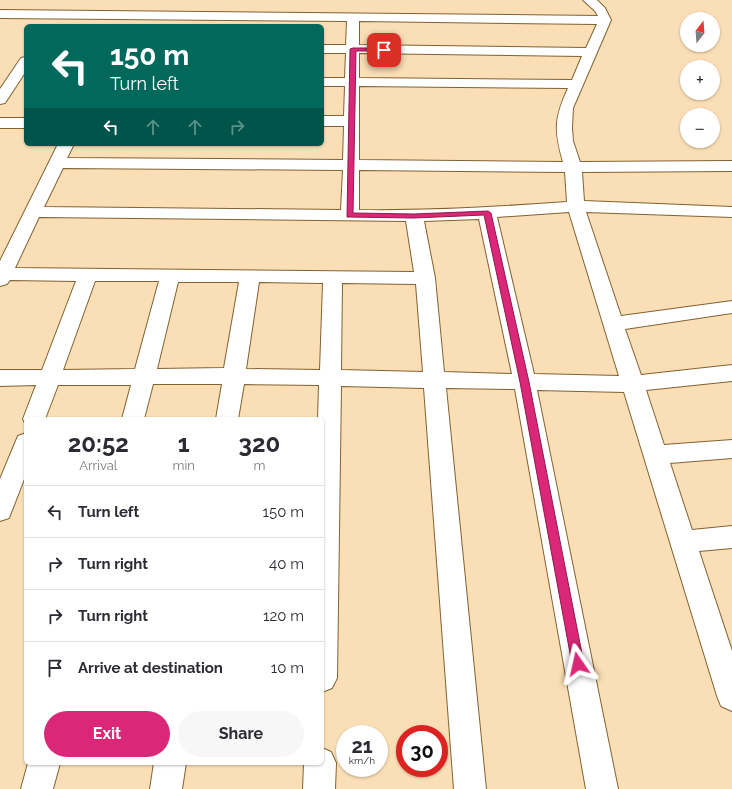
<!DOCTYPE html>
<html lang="en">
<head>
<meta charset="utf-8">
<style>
	body { margin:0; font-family:Raleway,sans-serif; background:#f7f7f7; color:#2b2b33; height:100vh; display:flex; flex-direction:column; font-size:15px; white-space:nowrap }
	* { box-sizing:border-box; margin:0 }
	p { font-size:13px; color:#7c7c81 }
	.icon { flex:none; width:22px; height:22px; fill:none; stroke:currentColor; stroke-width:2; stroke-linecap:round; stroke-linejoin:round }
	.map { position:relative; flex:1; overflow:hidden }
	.drawer { position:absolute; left:24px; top:417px; width:300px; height:348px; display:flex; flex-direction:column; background:#fff; border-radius:6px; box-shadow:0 1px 3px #0004 }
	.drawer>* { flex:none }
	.banner { position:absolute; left:24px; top:24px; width:300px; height:122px; border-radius:6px; box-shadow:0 1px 3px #0004; background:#00695c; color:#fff; overflow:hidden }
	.needle { width:26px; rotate:17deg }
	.tools { position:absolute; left:680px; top:12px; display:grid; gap:8px }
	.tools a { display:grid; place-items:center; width:40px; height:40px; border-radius:50%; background:#fff; box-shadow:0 1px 3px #0004; font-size:20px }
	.speed { position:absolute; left:336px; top:725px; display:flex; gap:8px; font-size:20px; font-weight:700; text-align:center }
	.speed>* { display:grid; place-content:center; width:52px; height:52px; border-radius:50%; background:#fff; box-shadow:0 1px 3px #0004; line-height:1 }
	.speed small { font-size:10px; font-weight:400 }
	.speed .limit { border:6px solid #d22; background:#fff; color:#111 }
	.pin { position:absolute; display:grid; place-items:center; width:34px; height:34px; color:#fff; margin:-17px; border-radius:8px; box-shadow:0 2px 6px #0006 }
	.me { position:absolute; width:44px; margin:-22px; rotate:349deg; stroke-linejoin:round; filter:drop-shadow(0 0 3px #0008) }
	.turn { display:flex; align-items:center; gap:14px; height:84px; padding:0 20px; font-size:18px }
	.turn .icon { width:52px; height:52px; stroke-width:2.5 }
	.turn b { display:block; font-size:28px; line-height:34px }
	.lanes { display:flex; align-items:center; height:38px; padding:0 20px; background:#0003; justify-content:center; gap:20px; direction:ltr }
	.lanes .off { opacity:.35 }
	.eta { display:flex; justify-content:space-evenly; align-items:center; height:68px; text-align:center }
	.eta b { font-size:24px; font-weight:700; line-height:28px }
	.primary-button { display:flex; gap:8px; margin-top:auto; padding:8px 20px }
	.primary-button a { flex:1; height:46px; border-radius:24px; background:#db2777; color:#fff; font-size:16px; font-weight:700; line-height:46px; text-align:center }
	.primary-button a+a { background:#f7f7f7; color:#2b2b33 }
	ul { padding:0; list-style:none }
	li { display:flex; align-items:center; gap:12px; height:52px; padding:0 20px; border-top:1px solid #e1e1e2 }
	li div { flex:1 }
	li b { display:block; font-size:15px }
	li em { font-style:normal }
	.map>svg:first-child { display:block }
</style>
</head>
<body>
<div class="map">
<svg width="732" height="789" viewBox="0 0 732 789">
	<rect width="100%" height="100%" fill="#fadeb5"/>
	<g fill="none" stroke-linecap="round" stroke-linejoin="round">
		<g stroke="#816231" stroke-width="2">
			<path id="minor" d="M 583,0 L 597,0 L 605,8 L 611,20 L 573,108 L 572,128 L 573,141 L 580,162 L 732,161 L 732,171 L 582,172 L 584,201 L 732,207 L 732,217 L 586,212 L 621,316 L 732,301 L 732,313 L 625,329 L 641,375 L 732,365 L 732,381 L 646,390 L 664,445 L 732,440 L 732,458 L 670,463 L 692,530 L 732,526 L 732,548 L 699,551 L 732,651 L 732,711 L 721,706 L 717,696 L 624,392 L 537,390 L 618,789 L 586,789 L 515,389 L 446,388 L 486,789 L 454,789 L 424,388 L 341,386 L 337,678 L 332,688 L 322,692 L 322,419 L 318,419 L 319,385 L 244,384 L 238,419 L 216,419 L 222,384 L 153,384 L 144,419 L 122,419 L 131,385 L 58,385 L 45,419 L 26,419 L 26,425 L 23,419 L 36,385 L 0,386 L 0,370 L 42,370 L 76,281 L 10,280 L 7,284 L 0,286 L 0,261 L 58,144 L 74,144 L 67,158 L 343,160 L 344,126 L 322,126 L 322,116 L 344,116 L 345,86 L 322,86 L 322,78 L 345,78 L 346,53 L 322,53 L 322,45 L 346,45 L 347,21 L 0,18 L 0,10 L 598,16 L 595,11 ZM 359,21 L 597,24 L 586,48 L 359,45 ZM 359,53 L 582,56 L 572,80 L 359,78 ZM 359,86 L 568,88 C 554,119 554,130 563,162 L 359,160 ZM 63,168 L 343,170 L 341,210 L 44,207 ZM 359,170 L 565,172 L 567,202 C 498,207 429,211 359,210 ZM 569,212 L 619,376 L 534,374 L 497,217 ZM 39,217 L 406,221 L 414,272 L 15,268 ZM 479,219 L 512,374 L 444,372 L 435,278 L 424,221 ZM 95,281 L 159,281 L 135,369 L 63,370 ZM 178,282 L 239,282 L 224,368 L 157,369 ZM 259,282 L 323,283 L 320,370 L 246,369 ZM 342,283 L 416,284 L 423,372 L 341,370 Z
				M 26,57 L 26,71 L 5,103 L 0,104 L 0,89 L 21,58 Z
				M 0,118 L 26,118 L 26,128 L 0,128 Z
				M 26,433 L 26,474 L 9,518 L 0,521 L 0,479 L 18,436 Z
				M 322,748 L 331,752 L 336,763 L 335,789 L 303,789 L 304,763 L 322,763 Z
				M 28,763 L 60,763 L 53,789 L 21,789 Z
				M 154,763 L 186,763 L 182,789 L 150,789 Z"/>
		</g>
		<use href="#minor" fill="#fff" fill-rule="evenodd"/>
	</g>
	<path fill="#db2777" stroke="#8e194d" d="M 353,48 L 384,48 L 387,50 L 384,51 L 356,51 L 353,213 L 414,214 L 488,211 L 491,213 L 529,382 L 584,664 L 583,668 L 578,670 L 574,668 L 572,664 L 520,382 L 484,215 L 414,218 L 347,217 L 350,49 Z"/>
</svg>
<div class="tools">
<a><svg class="needle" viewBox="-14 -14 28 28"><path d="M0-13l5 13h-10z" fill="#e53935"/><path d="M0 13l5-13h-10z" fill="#7c7c81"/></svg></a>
<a>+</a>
<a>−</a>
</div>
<div class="speed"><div>21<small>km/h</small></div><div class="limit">30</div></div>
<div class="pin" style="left:384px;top:50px;background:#d93025"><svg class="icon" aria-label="arrive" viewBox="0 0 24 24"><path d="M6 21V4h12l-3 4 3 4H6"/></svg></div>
<svg class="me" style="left:578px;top:664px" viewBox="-20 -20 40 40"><path d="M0-17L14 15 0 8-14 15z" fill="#db2777" stroke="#fff" stroke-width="4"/></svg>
<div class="banner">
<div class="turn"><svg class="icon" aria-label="left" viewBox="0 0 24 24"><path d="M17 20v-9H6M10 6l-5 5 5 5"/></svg><div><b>150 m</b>Turn left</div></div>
<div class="lanes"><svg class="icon" aria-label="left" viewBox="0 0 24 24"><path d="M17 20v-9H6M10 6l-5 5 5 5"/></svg><svg class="icon off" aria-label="ahead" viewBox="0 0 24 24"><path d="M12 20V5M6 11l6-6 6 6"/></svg><svg class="icon off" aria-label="ahead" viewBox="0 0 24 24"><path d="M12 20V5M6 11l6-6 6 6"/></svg><svg class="icon off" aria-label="right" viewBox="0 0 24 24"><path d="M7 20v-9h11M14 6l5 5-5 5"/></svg></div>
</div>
<section class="drawer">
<div class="eta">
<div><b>20:52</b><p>Arrival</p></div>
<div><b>1</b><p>min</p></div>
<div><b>320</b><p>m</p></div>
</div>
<ul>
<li><svg class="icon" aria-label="left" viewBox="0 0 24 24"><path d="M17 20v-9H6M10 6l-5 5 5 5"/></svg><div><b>Turn left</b></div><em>150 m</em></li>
<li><svg class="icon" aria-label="right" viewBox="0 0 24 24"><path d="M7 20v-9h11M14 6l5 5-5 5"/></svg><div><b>Turn right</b></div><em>40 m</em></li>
<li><svg class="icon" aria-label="right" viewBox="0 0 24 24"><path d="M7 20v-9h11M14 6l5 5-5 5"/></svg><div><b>Turn right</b></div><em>120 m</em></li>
<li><svg class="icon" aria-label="arrive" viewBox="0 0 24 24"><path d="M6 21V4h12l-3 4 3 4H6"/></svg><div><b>Arrive at destination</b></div><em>10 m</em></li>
</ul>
<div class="primary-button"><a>Exit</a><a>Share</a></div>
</section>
</div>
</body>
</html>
